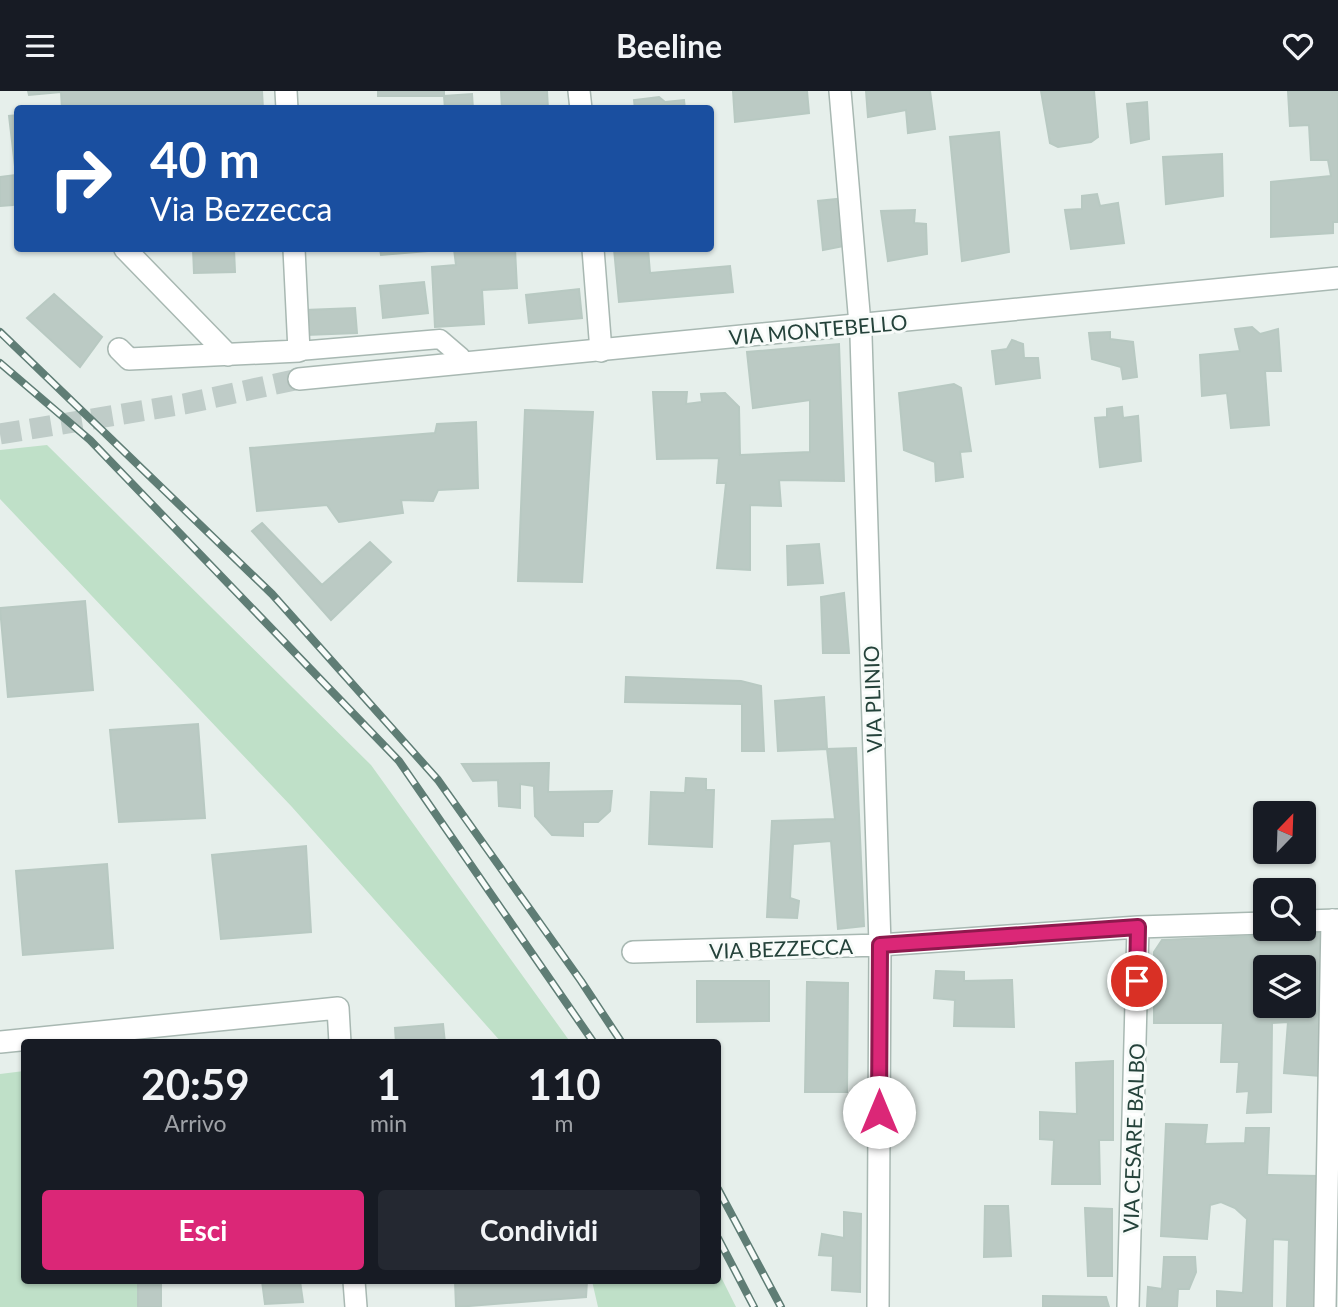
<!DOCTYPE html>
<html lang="it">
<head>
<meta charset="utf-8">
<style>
	body { margin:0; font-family:Lato,sans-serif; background:#242831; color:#f1f3f6; height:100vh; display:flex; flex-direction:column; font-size:26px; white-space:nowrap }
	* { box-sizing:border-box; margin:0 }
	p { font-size:23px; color:#9ea1a6 }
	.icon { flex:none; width:38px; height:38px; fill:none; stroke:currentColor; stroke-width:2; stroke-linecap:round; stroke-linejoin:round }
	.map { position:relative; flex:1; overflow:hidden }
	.panel { position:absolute; left:21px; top:948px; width:700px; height:245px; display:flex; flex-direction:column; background:#171b24; border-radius:7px; box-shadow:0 2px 5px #0004 }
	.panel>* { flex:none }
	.banner { position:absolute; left:14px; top:14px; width:700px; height:147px; border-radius:7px; box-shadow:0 2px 5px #0004; background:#1a4fa0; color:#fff; overflow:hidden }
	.needle { width:46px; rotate:23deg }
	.tools { position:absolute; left:1253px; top:710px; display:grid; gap:14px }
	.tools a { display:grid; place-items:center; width:63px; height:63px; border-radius:7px; background:#171b24; box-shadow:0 2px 5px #0004; font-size:35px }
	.pin { position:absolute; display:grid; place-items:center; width:60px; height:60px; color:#fff; margin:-30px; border:4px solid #fff; border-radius:50%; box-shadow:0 2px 7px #0007 }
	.me { position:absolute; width:77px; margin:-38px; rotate:0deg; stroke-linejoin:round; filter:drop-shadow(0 0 5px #0008) }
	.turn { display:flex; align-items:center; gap:24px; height:147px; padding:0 21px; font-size:32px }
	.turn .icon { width:91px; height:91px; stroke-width:2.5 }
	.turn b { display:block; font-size:49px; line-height:60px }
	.eta { display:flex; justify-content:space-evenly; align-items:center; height:119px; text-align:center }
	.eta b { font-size:42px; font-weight:700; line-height:49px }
	.button { display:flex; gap:14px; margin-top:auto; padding:14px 21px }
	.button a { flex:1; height:80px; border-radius:7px; background:#db2777; color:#fff; font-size:28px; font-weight:700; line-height:80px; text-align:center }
	.button a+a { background:#242831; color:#f1f3f6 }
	header { display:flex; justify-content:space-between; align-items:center; height:91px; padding:0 21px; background:#171b24; font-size:32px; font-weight:700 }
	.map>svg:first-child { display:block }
</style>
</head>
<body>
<header><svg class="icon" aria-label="menu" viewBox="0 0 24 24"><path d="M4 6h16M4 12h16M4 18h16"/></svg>Beeline<svg class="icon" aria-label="heart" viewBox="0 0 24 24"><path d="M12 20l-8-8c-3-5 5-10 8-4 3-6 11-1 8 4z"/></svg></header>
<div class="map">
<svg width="1338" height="1216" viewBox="0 0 1338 1216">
	<rect width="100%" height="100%" fill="#e6efeb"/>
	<path fill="#bfe0c8" d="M 47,354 L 371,674 L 571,952 L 502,952 L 292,716 L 0,408 L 0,359 Z
		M 24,980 L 24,1190 L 138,1190 L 138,1216 L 0,1216 L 0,983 Z
		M 718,1180 L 736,1216 L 598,1216 L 592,1190 L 718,1190 Z"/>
	<path fill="#bbcac4" stroke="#b8c9c2" stroke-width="2" fill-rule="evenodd" d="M 28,0 L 262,0 L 263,18 L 62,18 L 61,1 L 29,4 Z
		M 378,0 L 444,0 L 444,5 L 378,5 Z
		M 501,0 L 547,0 L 548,18 L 502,18 Z
		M 733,0 L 807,0 L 809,22 L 735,31 Z
		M 866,0 L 930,0 L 935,38 L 908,42 L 906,19 L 868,26 Z
		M 1041,0 L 1094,0 L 1098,46 L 1091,51 L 1058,56 L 1050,52 Z
		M 1288,0 L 1338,0 L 1338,131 L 1333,131 L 1333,142 L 1271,146 L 1271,91 L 1331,85 L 1328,69 L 1311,69 L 1309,34 L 1290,35 Z
		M 472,3 L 473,18 L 445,18 L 444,5 Z
		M 659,6 L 665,11 L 684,9 L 685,18 L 635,18 L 634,9 Z
		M 1147,11 L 1149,48 L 1131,52 L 1127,13 Z
		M 18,24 L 18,111 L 13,114 L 0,115 L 0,86 L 16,84 L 9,25 Z
		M 999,41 L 1009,161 L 962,170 L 950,46 Z
		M 1222,63 L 1223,105 L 1166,113 L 1163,66 Z
		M 1097,103 L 1100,115 L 1118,112 L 1124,152 L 1071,158 L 1065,119 L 1082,118 L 1082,105 Z
		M 845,107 L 849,154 L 823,159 L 818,110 Z
		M 915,119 L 914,132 L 926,133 L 927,163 L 888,170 L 881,120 Z
		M 193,158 L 234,158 L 235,181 L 194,182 Z
		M 380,158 L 439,158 L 439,159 L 381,164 Z
		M 454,158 L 515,158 L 517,197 L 482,199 L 484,233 L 435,236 L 432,176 L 456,174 Z
		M 614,158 L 648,158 L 650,182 L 730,175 L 733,201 L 619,211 Z
		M 424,191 L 428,222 L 383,227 L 380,195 Z
		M 579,198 L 582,227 L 529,232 L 526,204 Z
		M 54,203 L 102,246 L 80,276 L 27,227 Z
		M 355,217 L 357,242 L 306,244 L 305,219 Z
		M 1252,236 L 1260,243 L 1278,238 L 1281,280 L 1265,280 L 1269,334 L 1231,337 L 1227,302 L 1202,305 L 1200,264 L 1240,260 L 1235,238 Z
		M 1110,241 L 1110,248 L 1133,251 L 1137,286 L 1123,288 L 1121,276 L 1092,268 L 1089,242 Z
		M 1012,249 L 1023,253 L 1024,267 L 1038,267 L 1040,287 L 996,293 L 992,260 L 1007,258 Z
		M 839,253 L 844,390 L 779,389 L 781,415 L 750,414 L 750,479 L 717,477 L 726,392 L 717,392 L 719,367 L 657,368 L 653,301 L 687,301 L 686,313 L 702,311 L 701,303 L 725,302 L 739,316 L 740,364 L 810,361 L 810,309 L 753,317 L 747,261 Z
		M 954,293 L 961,297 L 971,360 L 960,361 L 963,386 L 936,390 L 935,371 L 904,359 L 899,302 Z
		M 1122,316 L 1123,327 L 1138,325 L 1141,370 L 1100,376 L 1095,327 L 1107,326 L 1107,318 Z
		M 525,319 L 593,321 L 582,491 L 518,490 Z
		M 476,331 L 478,397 L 438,399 L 433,410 L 401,409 L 403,422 L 339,431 L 327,414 L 257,420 L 250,357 L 435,342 L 437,333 Z
		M 262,432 L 322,494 L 370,451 L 391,471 L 331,529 L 252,440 Z
		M 819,453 L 823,492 L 788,494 L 787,455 Z
		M 844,502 L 849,562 L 823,562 L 821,506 Z
		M 85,510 L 93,599 L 8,606 L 0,517 Z
		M 626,586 L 741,590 L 761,595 L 764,660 L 742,660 L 742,613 L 625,611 Z
		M 824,606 L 827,658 L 778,660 L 775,610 Z
		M 198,633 L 205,727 L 119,731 L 110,639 Z
		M 856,657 L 864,835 L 838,838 L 831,750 L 793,753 L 790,807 L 799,810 L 797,827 L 767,826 L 772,730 L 835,728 L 827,658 Z
		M 549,672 L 548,701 L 612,700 L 610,720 L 598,731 L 583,731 L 583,745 L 552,744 L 535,725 L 534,695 L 520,693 L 520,717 L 499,715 L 498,689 L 473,690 L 462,673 Z
		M 686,687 L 706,688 L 706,699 L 714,699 L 712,756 L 649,753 L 651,701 L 685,702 Z
		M 306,755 L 311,841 L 221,848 L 212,764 Z
		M 107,773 L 113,857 L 23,864 L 16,780 Z
		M 1323,842 L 1320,985 L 1284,982 L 1288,931 L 1272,932 L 1271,1021 L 1247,1022 L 1249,1000 L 1237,1001 L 1239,971 L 1221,971 L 1223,932 L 1154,932 L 1154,861 L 1162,849 ZM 1265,877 L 1304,877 L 1304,915 L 1265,915 Z
		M 936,880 L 964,881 L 964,890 L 1012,889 L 1014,936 L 954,935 L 955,909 L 934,907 Z
		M 697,890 L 769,890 L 769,930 L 697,931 Z
		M 807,891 L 848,892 L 847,1001 L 805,1001 Z
		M 443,933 L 445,952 L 396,952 L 395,937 Z
		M 1113,970 L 1113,1049 L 1099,1049 L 1100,1093 L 1052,1093 L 1054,1049 L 1040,1048 L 1040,1021 L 1077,1023 L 1076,972 Z
		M 1166,1033 L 1207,1034 L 1205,1053 L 1245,1052 L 1246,1037 L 1269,1037 L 1267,1084 L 1318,1085 L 1315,1216 L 1287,1216 L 1289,1149 L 1273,1148 L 1272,1216 L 1217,1216 L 1217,1200 L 1243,1202 L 1247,1128 L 1235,1117 L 1221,1111 L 1210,1114 L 1207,1148 L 1161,1145 Z
		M 985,1115 L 1008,1115 L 1011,1165 L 984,1166 Z
		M 1085,1117 L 1112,1118 L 1112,1185 L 1088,1185 Z
		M 844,1121 L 861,1123 L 860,1201 L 832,1199 L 833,1165 L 819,1164 L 822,1143 L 844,1147 Z
		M 1164,1166 L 1195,1166 L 1196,1181 L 1189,1198 L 1178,1198 L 1177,1216 L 1147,1216 L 1148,1196 L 1162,1198 Z
		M 262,1190 L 300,1190 L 303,1211 L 265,1213 Z
		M 455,1190 L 587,1190 L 586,1206 L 456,1216 Z
		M 138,1193 L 161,1194 L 161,1216 L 138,1216 Z
		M 1043,1205 L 1106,1206 L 1109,1216 L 1043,1216 Z"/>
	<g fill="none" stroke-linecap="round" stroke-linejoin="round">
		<path stroke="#bfccc8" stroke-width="21" stroke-dasharray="21 10" stroke-linecap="butt" d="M 0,343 L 184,313 L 299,288"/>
		<g stroke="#a8b8b2" stroke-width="21">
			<path id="pedestrian" d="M 299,260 L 440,248 L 461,266"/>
		</g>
		<g stroke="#a8b8b2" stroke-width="24">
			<path id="minor" d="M 286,0 L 287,18
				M 579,0 L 581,18
				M 840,0 L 861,245 L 880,854 L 878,1216
				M 125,158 L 228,264
				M 593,158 L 601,260
				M 119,258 L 129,268 L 299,260 L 294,158
				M 1304,830 L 1338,829
				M 633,861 L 880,854 L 1138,836 L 1265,832
				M 0,951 L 338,917 L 340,952
				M 354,1190 L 356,1216
				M 1128,1216 L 1138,836
				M 1325,1216 L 1332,829"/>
		</g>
		<g stroke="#a8b8b2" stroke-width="24">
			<path id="tertiary" d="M 299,288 L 1338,187"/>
		</g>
		<use href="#pedestrian" stroke="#fff" stroke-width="18"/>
		<use href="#minor" stroke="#fff" stroke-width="21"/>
		<use href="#tertiary" stroke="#fff" stroke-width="21"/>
		<g stroke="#5f7d75" stroke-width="8">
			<path id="rail" d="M 0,241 L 272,503 L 438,689 L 581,890 L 622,952
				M 0,272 L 90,349 L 399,670 L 594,952
				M 718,1098 L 781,1216
				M 718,1147 L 754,1216"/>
		</g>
		<use href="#rail" stroke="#f7fbf9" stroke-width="5" stroke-dasharray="16" stroke-linecap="butt"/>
	</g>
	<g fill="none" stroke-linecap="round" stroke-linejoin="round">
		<g stroke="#8e194d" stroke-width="18">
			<path id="route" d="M 879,1021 L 880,854 L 1138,836 L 1137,890"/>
		</g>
		<use href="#route" stroke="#db2777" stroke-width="12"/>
	</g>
	<g text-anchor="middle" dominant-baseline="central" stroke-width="6" stroke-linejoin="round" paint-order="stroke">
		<g font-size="21" fill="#24423a" stroke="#f7fbf9">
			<text transform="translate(818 238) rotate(-5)">VIA MONTEBELLO</text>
			<text transform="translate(872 608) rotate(-92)">VIA PLINIO</text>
			<text transform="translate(781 857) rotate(-2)">VIA BEZZECCA</text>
			<text transform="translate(1133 1047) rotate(-88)">VIA CESARE BALBO</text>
		</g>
	</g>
</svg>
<div class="tools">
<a><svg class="needle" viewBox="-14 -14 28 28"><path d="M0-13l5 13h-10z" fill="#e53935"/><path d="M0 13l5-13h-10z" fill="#9ea1a6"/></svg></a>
<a><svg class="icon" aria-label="search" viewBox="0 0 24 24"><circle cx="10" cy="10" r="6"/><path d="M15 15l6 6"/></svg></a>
<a><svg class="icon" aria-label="layers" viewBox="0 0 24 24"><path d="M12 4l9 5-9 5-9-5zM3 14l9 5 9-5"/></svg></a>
</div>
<div class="pin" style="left:1137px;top:890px;background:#d93025"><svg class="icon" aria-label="arrive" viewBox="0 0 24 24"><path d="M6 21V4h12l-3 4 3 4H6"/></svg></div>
<svg class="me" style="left:879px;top:1021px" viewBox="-20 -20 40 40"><circle r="19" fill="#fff"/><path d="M0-13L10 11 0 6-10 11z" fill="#db2777"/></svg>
<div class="banner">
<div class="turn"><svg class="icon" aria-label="right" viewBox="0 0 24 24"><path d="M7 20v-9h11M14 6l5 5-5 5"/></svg><div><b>40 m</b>Via Bezzecca</div></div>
</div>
<section class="panel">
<div class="eta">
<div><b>20:59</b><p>Arrivo</p></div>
<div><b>1</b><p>min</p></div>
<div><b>110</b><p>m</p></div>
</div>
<div class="button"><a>Esci</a><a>Condividi</a></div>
</section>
</div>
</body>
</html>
